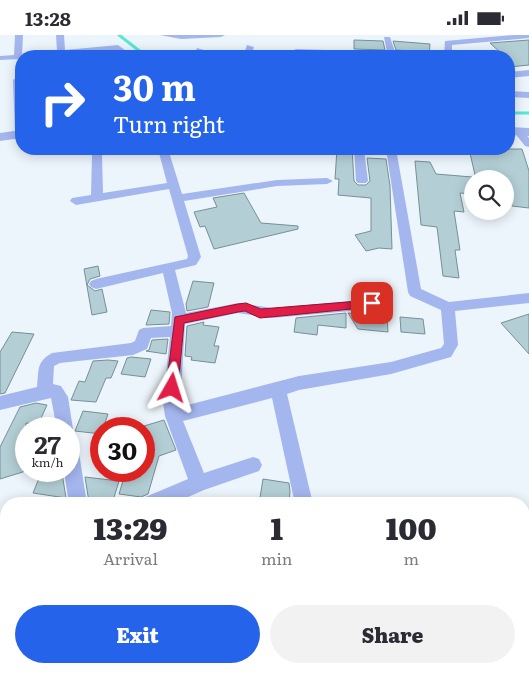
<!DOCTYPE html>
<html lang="en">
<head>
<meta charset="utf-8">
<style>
	body { margin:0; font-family:Literata,serif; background:#f2f2f3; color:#2b2b33; height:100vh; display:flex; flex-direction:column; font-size:19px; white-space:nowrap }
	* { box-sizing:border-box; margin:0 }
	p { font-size:16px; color:#7c7c81 }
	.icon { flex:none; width:28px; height:28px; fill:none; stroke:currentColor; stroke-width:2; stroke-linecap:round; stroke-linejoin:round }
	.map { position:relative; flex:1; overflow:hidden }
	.panel { position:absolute; left:0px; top:462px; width:530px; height:176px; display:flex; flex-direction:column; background:#fff; border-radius:20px 20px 0 0; box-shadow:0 2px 12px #0003 }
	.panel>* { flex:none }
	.top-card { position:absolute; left:15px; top:15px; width:500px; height:105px; border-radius:20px; box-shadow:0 2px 12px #0003; background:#2563eb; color:#fff; overflow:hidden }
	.buttons { position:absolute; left:464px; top:135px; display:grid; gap:10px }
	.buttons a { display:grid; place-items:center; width:50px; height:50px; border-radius:50%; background:#fff; box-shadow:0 2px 12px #0003; font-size:25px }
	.speed { position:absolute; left:15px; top:382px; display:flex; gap:10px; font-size:25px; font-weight:700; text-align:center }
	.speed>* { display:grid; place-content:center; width:65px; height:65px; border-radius:50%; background:#fff; box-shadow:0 2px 12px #0003; line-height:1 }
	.speed small { font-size:12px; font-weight:400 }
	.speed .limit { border:8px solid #d22; background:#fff; color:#111 }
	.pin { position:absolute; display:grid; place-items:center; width:42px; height:42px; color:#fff; margin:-21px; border-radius:10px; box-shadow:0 2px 8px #0006 }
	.me { position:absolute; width:55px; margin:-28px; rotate:6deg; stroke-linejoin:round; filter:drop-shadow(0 0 4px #0008) }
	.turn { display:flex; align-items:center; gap:18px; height:105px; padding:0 15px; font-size:22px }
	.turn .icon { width:65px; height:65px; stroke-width:2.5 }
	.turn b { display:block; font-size:35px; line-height:42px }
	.eta { display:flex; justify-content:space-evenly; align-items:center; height:85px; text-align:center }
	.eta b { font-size:30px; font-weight:800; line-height:35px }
	.cta { display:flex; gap:10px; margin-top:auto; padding:10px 15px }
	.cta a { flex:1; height:58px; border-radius:30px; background:#2563eb; color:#fff; font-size:20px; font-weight:800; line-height:58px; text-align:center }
	.cta a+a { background:#f2f2f3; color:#2b2b33 }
	.status { display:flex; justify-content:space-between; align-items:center; height:35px; padding:0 25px; background:#fff; direction:ltr }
	.status svg { height:14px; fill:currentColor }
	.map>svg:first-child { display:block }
</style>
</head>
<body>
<div class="status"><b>13:28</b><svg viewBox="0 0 49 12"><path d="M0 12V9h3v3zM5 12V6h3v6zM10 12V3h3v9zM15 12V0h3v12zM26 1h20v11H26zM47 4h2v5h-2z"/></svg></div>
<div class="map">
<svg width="529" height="638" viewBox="0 0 529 638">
	<rect width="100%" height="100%" fill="#edf5fc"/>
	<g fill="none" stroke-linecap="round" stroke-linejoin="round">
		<path stroke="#59e6d3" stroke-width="3" d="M 119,0 L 146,21
			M 509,78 L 529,78"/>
		<path fill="#59e6d3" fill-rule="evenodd" d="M 524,586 L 529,586 L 529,636 L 515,632 L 524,632 Z
			M 278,632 L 342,632 L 339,638 L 276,638 Z"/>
	</g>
	<path fill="#b3cfd5" stroke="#759096" d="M 354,5 L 383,6 L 385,15 L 354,14 Z
		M 529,5 L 529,30 L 509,32 L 509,21 L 504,21 L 490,8 Z
		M 393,6 L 430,9 L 429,21 L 416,21 L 416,18 L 412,16 L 396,15 Z
		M 337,114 L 352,114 L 354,146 L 358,150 L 366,150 L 370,146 L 367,123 L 386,124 L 390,151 L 392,214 L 379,213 L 366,216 L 355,200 L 371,196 L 371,163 L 338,160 L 339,144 L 335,144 Z
		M 469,114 L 522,114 L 529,136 L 529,173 L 512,171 L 505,144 L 476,144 Z
		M 415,126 L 430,127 L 436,139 L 472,142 L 472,159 L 460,158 L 464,177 L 454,176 L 460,215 L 455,215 L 459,243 L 443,241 L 437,192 L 421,190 Z
		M 244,158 L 261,188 L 298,191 L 298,194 L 214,214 L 205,191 L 200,192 L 194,177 L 217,172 L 213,163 Z
		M 98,231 L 100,241 L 90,244 L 87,250 L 95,256 L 102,254 L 107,277 L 92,280 L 84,234 Z
		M 193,246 L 214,248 L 208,272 L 187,276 L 186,269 Z
		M 151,275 L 170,277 L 169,289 L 146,290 Z
		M 346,278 L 346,293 L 318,290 L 317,300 L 294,297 L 296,283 Z
		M 348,278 L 387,282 L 388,297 L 358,294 Z
		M 529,279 L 529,319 L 501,288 Z
		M 400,282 L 423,284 L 425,299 L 401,297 Z
		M 204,287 L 203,290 L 219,292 L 214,311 L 219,311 L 215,328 L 191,325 L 192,322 L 185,321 L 187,291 Z
		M 12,297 L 34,299 L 5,358 L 0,359 L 0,317 Z
		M 168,304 L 166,319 L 146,316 L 149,315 L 152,305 Z
		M 131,322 L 151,324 L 145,342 L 121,339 L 127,323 Z
		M 108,325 L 118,326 L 111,343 L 106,343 L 96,367 L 71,365 L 79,346 L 85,347 L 93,326 Z
		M 36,368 L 47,370 L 38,390 L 26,388 L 26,436 L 0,444 L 0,412 L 20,372 Z
		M 83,376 L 108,379 L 103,394 L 101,394 L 101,399 L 75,396 Z
		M 164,385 L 176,415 L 159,421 L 148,459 L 141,462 L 119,459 L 126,436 L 144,436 L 144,391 Z
		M 42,436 L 62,438 L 66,463 L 33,458 Z
		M 85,442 L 119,446 L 112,469 L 89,467 Z
		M 263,444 L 289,448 L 290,456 L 289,469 L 259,469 Z"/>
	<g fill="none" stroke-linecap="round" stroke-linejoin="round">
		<path fill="#a4b6ee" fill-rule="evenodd" d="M 15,0 L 23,0 L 22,20 L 25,21 L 21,21 L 21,24 L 0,25 L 0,21 L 14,20 Z
			M 56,0 L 64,0 L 65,15 L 118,10 L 133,21 L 124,21 L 116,15 L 50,21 L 25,21 L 29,19 L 57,16 Z
			M 160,0 L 225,0 L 221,2 L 181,4 Z
			M 514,0 L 529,0 L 529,3 L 452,10 L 452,21 L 444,21 L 445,6 Z
			M 384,2 L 390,2 L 395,17 L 411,18 L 415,20 L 377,21 L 296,18 L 292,16 L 296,14 L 387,17 Z
			M 247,10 L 254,12 L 251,21 L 243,21 Z
			M 197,13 L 204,15 L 201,21 L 193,21 Z
			M 529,35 L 529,41 L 509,43 L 509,37 Z
			M 21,39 L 21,102 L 20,102 L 15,99 L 13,45 Z
			M 509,56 L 529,57 L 529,63 L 509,62 Z
			M 519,94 L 522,95 L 529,103 L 529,112 L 525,111 L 514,97 Z
			M 158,114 L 168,114 L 182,159 L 277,145 L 327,143 L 333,146 L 327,149 L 277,151 L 184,166 L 201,222 L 196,230 L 175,235 L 186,278 L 238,268 L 272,273 L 373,264 L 378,265 L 380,269 L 378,273 L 373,274 L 272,283 L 238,278 L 185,289 L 180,372 L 299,341 L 391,327 L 441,313 L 444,309 L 441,275 L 410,261 L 408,257 L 386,114 L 396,114 L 421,254 L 449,267 L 529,258 L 529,268 L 455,276 L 458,310 L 451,322 L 391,339 L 299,355 L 287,359 L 313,469 L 295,469 L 272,363 L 183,386 L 204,438 L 253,422 L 259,424 L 262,430 L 259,436 L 204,455 L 172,469 L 141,469 L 143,463 L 188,444 L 165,381 L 163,368 L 170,302 L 151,303 L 147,314 L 133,320 L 60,328 L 54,331 L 53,349 L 61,351 L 68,362 L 73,394 L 69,400 L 69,394 L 57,394 L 51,363 L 0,375 L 0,361 L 37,352 C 39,335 36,327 52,318 L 131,308 L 135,306 L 139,295 L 143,293 L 171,291 L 172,278 L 163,238 L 96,254 L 91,252 L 89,249 L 91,246 L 96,244 L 187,224 L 188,221 L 169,154 L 76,170 L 70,166 L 72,163 L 91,160 L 92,120 L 97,117 L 102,120 L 103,158 L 167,148 Z
			M 354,114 L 364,114 L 368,146 L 366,148 L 358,148 L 356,146 Z
			M 69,403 L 75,405 L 78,411 L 87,469 L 69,469 L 64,436 L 69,436 Z
			M 6,599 L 6,621 L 0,623 L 0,601 Z
			M 95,632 L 117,632 L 119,638 L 97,638 Z
			M 234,632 L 272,632 L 270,638 L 232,638 Z
			M 338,632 L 362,632 L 364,638 L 340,638 Z"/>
		<path fill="#a4b6ee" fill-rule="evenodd" d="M 509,92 L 529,93 L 529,101 L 509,100 Z
			M 21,95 L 21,103 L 0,106 L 0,98 Z"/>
	</g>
	<path fill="#e11d48" stroke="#92132f" d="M 372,265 L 378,268 L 372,272 L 260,283 L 245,276 L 238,277 L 184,288 L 178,353 L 176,357 L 168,357 L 166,353 L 175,282 L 238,269 L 246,268 L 261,274 Z"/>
</svg>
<div class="buttons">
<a><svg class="icon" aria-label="search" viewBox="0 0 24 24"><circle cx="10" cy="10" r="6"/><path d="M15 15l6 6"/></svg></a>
</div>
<div class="speed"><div>27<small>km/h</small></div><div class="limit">30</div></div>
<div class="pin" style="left:372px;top:268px;background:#d93025"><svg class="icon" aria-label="arrive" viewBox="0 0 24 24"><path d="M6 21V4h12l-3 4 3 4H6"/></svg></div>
<svg class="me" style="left:172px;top:353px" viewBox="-20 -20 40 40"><path d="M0-17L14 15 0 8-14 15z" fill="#e11d48" stroke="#fff" stroke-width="4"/></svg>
<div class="top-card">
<div class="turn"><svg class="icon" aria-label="right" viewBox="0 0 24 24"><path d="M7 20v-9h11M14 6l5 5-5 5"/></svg><div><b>30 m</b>Turn right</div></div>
</div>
<section class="panel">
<div class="eta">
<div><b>13:29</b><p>Arrival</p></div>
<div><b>1</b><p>min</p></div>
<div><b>100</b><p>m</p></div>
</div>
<div class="cta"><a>Exit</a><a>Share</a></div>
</section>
</div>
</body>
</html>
